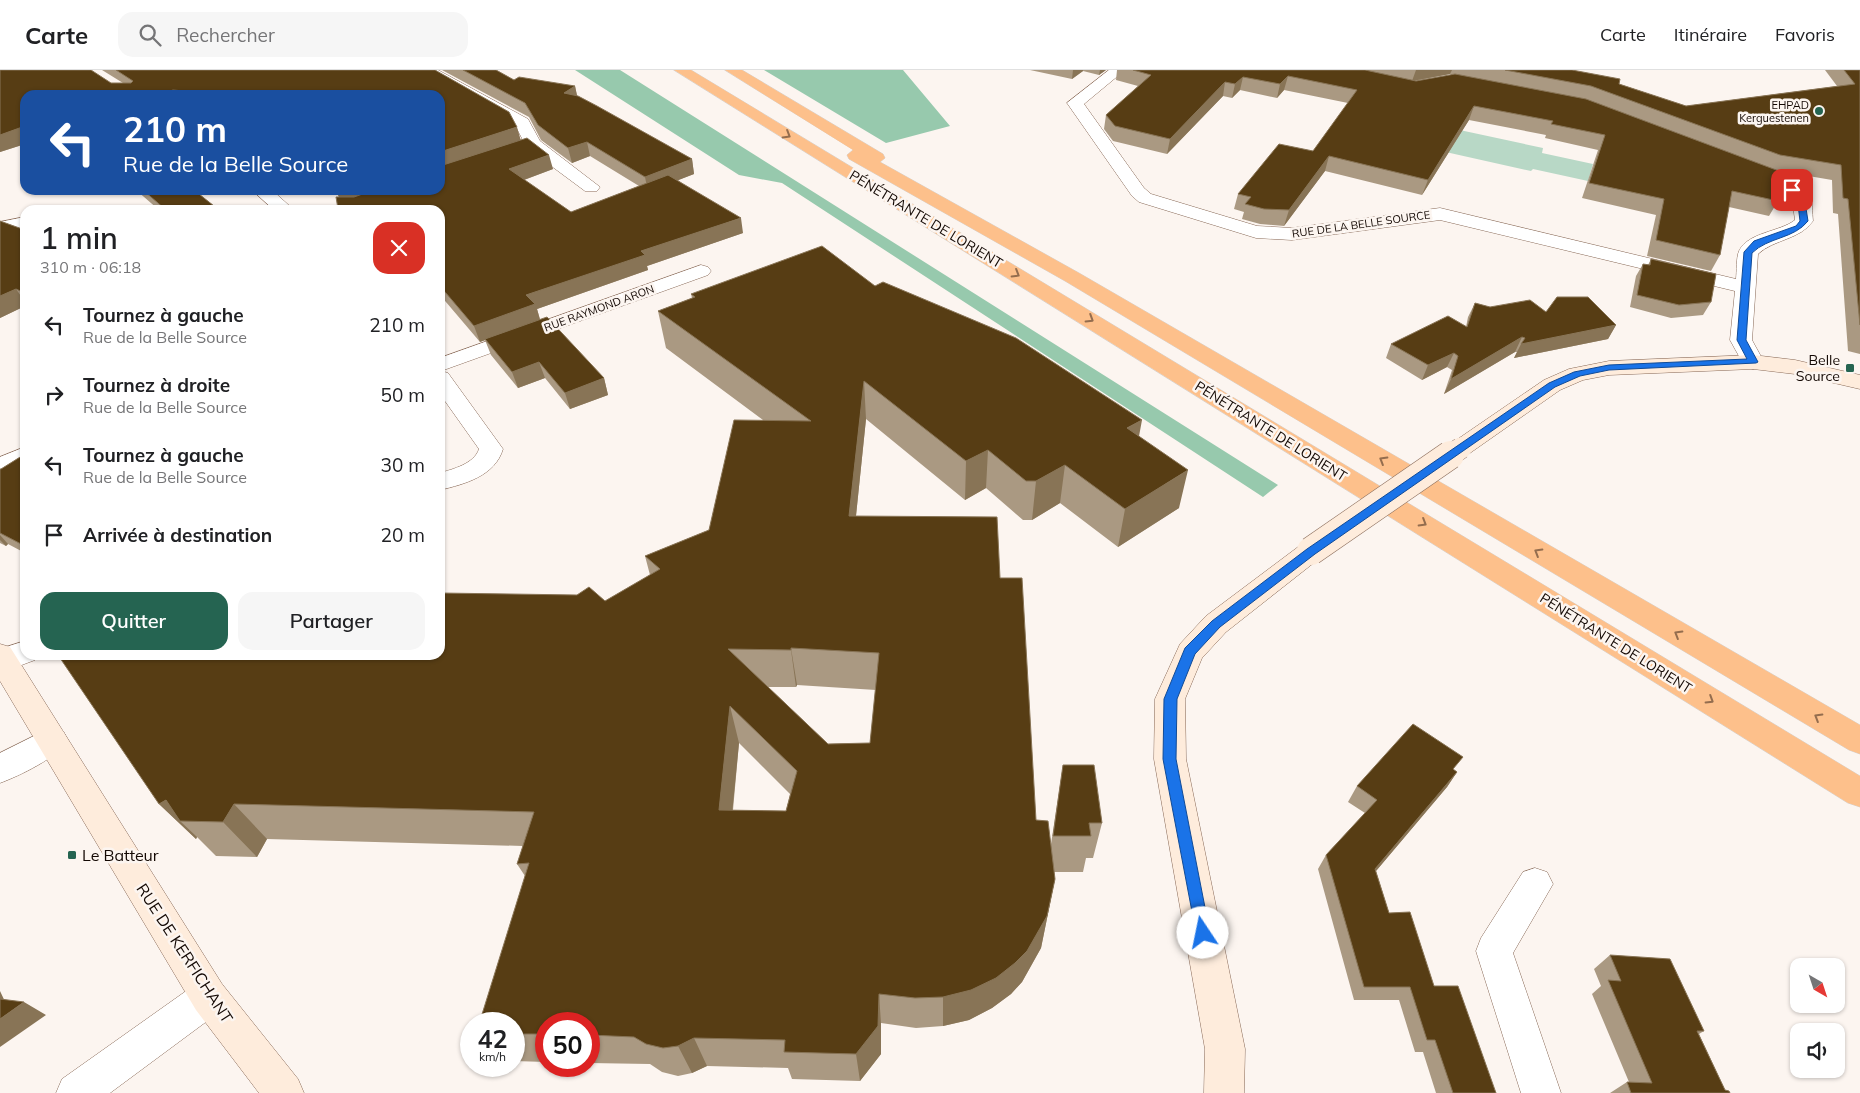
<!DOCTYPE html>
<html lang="fr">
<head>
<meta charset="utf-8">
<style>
	body { margin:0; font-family:Mulish,sans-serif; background:#f6f6f6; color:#202124; height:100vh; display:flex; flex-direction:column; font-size:19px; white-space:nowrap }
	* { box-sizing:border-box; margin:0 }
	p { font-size:16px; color:#757577 }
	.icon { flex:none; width:28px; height:28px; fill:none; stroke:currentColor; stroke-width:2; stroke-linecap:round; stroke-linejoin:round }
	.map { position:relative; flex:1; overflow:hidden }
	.panel { position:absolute; left:20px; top:135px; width:425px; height:455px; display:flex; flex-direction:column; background:#fff; border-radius:15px; box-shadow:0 1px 4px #0004 }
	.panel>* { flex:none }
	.guide { position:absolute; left:20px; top:20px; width:425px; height:105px; border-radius:15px; box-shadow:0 1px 4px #0004; background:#1a4fa0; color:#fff; overflow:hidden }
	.needle { width:32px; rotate:141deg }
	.controls { position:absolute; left:1790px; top:888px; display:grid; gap:10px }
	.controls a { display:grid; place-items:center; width:55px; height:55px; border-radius:10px; background:#fff; box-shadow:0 1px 4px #0004; font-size:25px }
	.speed { position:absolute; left:460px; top:942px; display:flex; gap:10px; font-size:25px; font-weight:700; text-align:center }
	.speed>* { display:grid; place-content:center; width:65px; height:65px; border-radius:50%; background:#fff; box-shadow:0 1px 4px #0004; line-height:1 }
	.speed small { font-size:12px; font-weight:400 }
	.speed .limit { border:8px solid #d22; background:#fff; color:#111 }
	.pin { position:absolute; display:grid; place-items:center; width:42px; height:42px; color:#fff; margin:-21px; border-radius:10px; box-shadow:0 2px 8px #0006 }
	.me { position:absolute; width:55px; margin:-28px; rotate:349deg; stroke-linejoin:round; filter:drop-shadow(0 0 4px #0008) }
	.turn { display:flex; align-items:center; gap:18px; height:105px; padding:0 20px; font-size:22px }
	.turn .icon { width:65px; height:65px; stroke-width:2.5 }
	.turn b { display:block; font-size:35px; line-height:42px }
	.round { display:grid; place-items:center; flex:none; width:52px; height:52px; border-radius:15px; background:#f6f6f6 }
	.headline { display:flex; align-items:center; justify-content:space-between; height:85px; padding:0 20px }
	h1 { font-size:30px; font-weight:600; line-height:38px }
	.button { display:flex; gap:10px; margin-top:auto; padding:10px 20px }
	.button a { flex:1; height:58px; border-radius:15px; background:#256451; color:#fff; font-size:20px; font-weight:600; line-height:58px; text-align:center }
	.button a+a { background:#f6f6f6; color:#202124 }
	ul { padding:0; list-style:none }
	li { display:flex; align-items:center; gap:15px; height:70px; padding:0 20px }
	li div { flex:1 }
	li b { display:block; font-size:19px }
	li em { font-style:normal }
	header { display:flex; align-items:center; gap:30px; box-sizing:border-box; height:70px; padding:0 25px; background:#fff; border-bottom:1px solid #e0e0e0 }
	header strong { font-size:24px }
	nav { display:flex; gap:28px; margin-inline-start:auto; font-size:18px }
	.search { width:350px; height:45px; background:#f6f6f6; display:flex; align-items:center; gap:12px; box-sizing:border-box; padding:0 18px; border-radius:15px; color:#757577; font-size:19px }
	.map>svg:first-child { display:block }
</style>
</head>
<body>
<header>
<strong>Carte</strong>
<div class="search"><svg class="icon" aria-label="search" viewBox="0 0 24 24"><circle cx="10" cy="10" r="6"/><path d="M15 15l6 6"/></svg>Rechercher</div>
<nav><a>Carte</a><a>Itinéraire</a><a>Favoris</a></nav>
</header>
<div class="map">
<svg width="1860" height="1023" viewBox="0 0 1860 1023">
	<rect width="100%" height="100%" fill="#fcf5f0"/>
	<path fill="#b8d8c6" d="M 1455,59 L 1543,78 L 1542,83 L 1593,94 L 1588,111 L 1533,99 L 1531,101 L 1401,72 Z"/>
	<path fill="#97c9ad" d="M 575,0 L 620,0 L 1278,415 L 1263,427 L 782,113 L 739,105 Z
		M 764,0 L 903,0 L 950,56 L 886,73 Z"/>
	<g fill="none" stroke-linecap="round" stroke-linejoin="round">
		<g stroke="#886957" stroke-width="1">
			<path id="street" d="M 420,0 L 438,0 L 528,49 L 540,71 L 600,117 L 597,121 L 585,121 L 527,78 L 515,55 Z
				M 1109,0 L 1125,0 L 1084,34 L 1144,118 L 1151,124 L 1257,156 L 1292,158 L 1440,138 L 1736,209 C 1737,201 1736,188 1739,181 C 1748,162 1780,162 1795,150 L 1792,128 L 1778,117 L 1737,102 L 1734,98 L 1737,94 L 1743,93 C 1760,97 1799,109 1809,124 C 1813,131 1812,143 1813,151 C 1800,170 1774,169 1758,184 L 1752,270 L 1764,292 L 1761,297 L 1753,299 L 1745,297 L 1730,270 L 1735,221 L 1440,150 L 1292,170 L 1256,168 L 1139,132 L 1132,126 L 1067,33 Z
				M 252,120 L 272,120 L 294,140 L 274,140 Z
				M 25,147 L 25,159 L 0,164 L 0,152 Z
				M 701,195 L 708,197 L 711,201 L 708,205 L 441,301 L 448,303 L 503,379 C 495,406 465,414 440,420 L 440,403 C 453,399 474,394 479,379 L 440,324 L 440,288 Z
				M 25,377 L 25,394 L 0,404 L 0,387 Z
				M 25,571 L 25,585 L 38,585 L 35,590 L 3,602 L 0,601 L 0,579 Z
				M 52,657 L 63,661 L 68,670 C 59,687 19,706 0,713 L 0,683 Z
				M 1535,798 L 1547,802 L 1553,814 L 1513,883 L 1561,1023 L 1521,1023 L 1476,881 L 1481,868 L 1523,802 Z
				M 209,908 L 222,914 L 228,927 L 222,940 L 110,1023 L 56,1023 L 62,1009 L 196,914 Z"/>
		</g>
		<g stroke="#886957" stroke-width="1">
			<path id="secondary" d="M 1753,285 L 1795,290 L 1860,305 L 1860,319 L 1795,304 L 1753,299 L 1609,305 L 1583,310 L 1560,320 L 1470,383 L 1461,386 L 1452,383 L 1449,378 L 1452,373 L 1544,310 L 1569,299 L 1609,291 Z
				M 1311,471 L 1320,474 L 1324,481 L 1320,488 L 1226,562 L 1202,588 L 1185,629 L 1186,689 L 1245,979 L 1244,1023 L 1204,1023 L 1205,979 L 1154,689 L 1155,629 L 1180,574 L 1206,546 L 1302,474 Z
				M 0,574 L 10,577 L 222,914 L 298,1009 L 304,1023 L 259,1023 L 196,940 L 0,611 Z"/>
		</g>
		<g stroke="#d5d3d2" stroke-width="1">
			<path id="highway" d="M 674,0 L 691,0 L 1860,706 L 1860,737 L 1848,733 Z
				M 725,0 L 742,0 L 883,84 L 885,88 L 880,92 L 1079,203 L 1860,655 L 1860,684 L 1849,680 L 1065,211 L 849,89 L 847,85 L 853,80 Z"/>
		</g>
		<use href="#street" fill="#fff" fill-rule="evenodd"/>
		<use href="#secondary" fill="#feecdc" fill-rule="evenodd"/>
		<use href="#highway" fill="#fdc08b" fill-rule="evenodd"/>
		<g stroke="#886957" stroke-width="22" stroke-linecap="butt">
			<path id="secondary-bridge-far1" d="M 1448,387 L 1461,378"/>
		</g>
		<g stroke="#886957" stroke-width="29" stroke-linecap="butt">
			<path id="secondary-bridge" d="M 1311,481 L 1450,385"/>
		</g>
		<use href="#secondary-bridge-far1" stroke="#feecdc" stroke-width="21"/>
		<use href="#secondary-bridge" stroke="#feecdc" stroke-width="28"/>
	</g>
	<path fill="#aa9982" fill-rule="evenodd" d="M 0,0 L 111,13 L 123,13 L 102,0 L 435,0 L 521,70 L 553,99 L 524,110 L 571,142 L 639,116 L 590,86 L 572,93 L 541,70 L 529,47 L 442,0 L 496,0 L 514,10 L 575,16 L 577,26 L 692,89 L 694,104 L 678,110 L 743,163 L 647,196 L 648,200 L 537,239 L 540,249 L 604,308 L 608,325 L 570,339 L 545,308 L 518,318 L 491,285 L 485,270 L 480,272 L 440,225 L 440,140 L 338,140 L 338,139 L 339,127 L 336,120 L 440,120 L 440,25 L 25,25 L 25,74 L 0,82 Z
		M 1030,0 L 1106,0 L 1099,5 L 1083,1 L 1072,9 Z
		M 1117,0 L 1572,0 L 1619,14 L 1686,36 L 1837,16 L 1825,0 L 1860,0 L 1860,284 L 1848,281 L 1838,144 L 1833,143 L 1832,110 L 1779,101 L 1778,131 L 1769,146 L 1729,137 L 1720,185 L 1711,201 L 1647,186 L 1656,145 L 1582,128 L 1598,80 L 1545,68 L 1546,65 L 1469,50 L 1422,125 L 1325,101 L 1284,156 L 1260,154 L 1242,149 L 1244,142 L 1234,139 L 1238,124 L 1313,81 L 1348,33 L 1284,20 L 1277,28 L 1240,20 L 1232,28 L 1223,26 L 1167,84 L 1113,71 L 1104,59 L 1106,45 L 1138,16 L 1116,10 ZM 1450,4 L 1452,5 L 1415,11 Z
		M 136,120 L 194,120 L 219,140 L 159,140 Z
		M 0,151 L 25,160 L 25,236 L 0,248 Z
		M 1651,189 L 1711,232 L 1703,245 L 1671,248 L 1630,237 L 1636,206 L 1643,194 L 1648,195 Z
		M 875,216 L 1139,366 L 1179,438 L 1118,477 L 1060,433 L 1032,450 L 1023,450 L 986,418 L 965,430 L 866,349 L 856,446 L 1000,508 L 1036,750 L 1051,774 L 1063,695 L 1102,753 L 1093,788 L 1086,788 L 1083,802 L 1054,802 L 1055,809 L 1041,878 L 1022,912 L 1011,924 L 992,938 L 969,950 L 943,956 L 916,958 L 881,953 L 881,984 L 860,1011 L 792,1009 L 788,998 L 707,996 L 692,1003 L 678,1006 L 662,1002 L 650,994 L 589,993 L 589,954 L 546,954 L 546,992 L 514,991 L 514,954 L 525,806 L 517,794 L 523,776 L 267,769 L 257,787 L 216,786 L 197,767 L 196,769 L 159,734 L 605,531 L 650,505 L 645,486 L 709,460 L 763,350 L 666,278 L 658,241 L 692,228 L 691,224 ZM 797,615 L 876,620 L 870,673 L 828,674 L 768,617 L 796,617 ZM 739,673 L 790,724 L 786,741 L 733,740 Z
		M 1475,233 L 1490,237 L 1546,242 L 1616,255 L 1608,269 L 1514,288 L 1517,282 L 1515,282 L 1444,324 L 1452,300 L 1447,297 L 1422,310 L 1386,288 L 1391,274 L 1466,257 L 1468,247 Z
		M 25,384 L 25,483 L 8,474 L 6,476 L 0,473 L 0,399 L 1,399 Z
		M 1454,700 L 1457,702 L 1447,717 L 1376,801 L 1389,843 L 1434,916 L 1496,1023 L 1436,1023 L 1423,982 L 1415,982 L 1399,930 L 1354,930 L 1318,799 L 1326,785 L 1365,743 L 1348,732 L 1357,716 Z
		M 1610,885 L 1704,961 L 1699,964 L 1725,1020 L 1730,1023 L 1610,1023 L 1627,1012 L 1629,1012 L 1592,924 L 1601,916 L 1594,899 Z"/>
	<path fill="#887456" d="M 1073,0 L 1083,0 L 1083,1 L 1072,9 Z
		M 1100,0 L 1106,0 L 1099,5 Z
		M 1416,0 L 1452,0 L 1450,4 L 1412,11 Z
		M 1288,6 L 1284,20 L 1277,28 L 1280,14 Z
		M 1243,7 L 1240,20 L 1232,28 L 1235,14 Z
		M 1225,12 L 1223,26 L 1167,84 L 1170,69 Z
		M 575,16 L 578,30 L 564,23 Z
		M 173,20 L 176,25 L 157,25 Z
		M 1474,36 L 1469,50 L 1422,125 L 1428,110 Z
		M 25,56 L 25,74 L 0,82 L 0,65 Z
		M 517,57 L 521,71 L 440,98 L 440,82 Z
		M 587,72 L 590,86 L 572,93 L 568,78 Z
		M 549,85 L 553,99 L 513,114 L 509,99 Z
		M 1329,86 L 1325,101 L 1284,156 L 1289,140 Z
		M 692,89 L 694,104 L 648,122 L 645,107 Z
		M 336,120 L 377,120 L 341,132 Z
		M 741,148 L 743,163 L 647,196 L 648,200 L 537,239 L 540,250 L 480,272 L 474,256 L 526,225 L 641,181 Z
		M 16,219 L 25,232 L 25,236 L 0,248 L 0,226 Z
		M 1616,255 L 1608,269 L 1514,288 L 1521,274 Z
		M 1522,267 L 1515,282 L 1444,324 L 1451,309 Z
		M 1454,283 L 1447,297 L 1422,310 L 1428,295 Z
		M 539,292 L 545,308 L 518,318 L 512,302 Z
		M 604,308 L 608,325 L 570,339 L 565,323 Z
		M 864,311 L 866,349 L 852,484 L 849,446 Z
		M 1142,350 L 1135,388 L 1127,358 Z
		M 988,380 L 986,418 L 965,430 L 966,391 Z
		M 1065,395 L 1060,433 L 1032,450 L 1036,411 Z
		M 1188,400 L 1179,438 L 1118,477 L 1125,439 Z
		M 0,465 L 8,474 L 6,476 L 0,470 Z
		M 791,578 L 797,615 L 796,617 L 791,580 Z
		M 730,636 L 739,673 L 729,775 L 719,740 Z
		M 1457,702 L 1447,717 L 1365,814 L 1375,799 Z
		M 166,730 L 180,751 L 197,767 L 196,769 L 159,734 Z
		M 234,734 L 267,769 L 257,787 L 223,752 Z
		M 1055,809 L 1041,878 L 1022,912 L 1011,924 L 992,938 L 969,950 L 943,956 L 943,927 Z
		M 0,921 L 9,940 L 0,935 Z
		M 879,924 L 881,953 L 881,984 L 860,1011 L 856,984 Z
		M 24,932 L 46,945 L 0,977 L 0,949 Z
		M 694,968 L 707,996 L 692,1003 L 678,976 Z"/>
	<path fill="#573d14" stroke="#887456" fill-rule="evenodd" d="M 0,0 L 91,0 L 111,13 L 131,13 L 133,11 L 116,0 L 435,0 L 509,42 L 517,57 L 440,82 L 440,25 L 199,25 L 195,22 L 173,20 L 157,25 L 25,25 L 25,56 L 0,65 Z
		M 463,0 L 496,0 L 514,10 L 519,7 L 575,16 L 564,23 L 578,26 L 597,36 L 692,89 L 645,107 L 587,72 L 568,78 L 538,55 L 525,33 Z
		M 1133,0 L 1365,0 L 1416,11 L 1455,4 L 1586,29 L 1779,101 L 1778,131 L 1732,121 L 1720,185 L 1656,170 L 1664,129 L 1589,113 L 1605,65 L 1551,54 L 1553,51 L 1474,36 L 1428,110 L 1329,86 L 1289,140 L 1264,139 L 1245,134 L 1251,127 L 1238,124 L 1279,74 L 1313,81 L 1357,20 L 1288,6 L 1280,14 L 1243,7 L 1235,14 L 1225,12 L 1170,69 L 1115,56 L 1106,45 L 1151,5 Z
		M 1505,0 L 1572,0 L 1620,9 L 1619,14 L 1686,36 L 1855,14 L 1844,0 L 1860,0 L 1860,255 L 1848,129 L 1843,128 L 1841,95 L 1780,85 L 1591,16 Z
		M 527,68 L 549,85 L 509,99 L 571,142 L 668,105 L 741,148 L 641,181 L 645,185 L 526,225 L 535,234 L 474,256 L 440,216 L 440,140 L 339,140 L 338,139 L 336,127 L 354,127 L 374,120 L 440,120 L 440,96 Z
		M 143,120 L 194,120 L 219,140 L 176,140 L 174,139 L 166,140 Z
		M 0,151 L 25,160 L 25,223 L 16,219 L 0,226 Z
		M 822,176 L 875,216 L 883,212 L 1016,268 L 1142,350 L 1127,358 L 1188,400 L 1125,439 L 1065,395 L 1036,411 L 1026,411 L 988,380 L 966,391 L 864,311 L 849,446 L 997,447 L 1000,508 L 1022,508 L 1036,750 L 1048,751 L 1055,809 L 1047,846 L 1027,881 L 1015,893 L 996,908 L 971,920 L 943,927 L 915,928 L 879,924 L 878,956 L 856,984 L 784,982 L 785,970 L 694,968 L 678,976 L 663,978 L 646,974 L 634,967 L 589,965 L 589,954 L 546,954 L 546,964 L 514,964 L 514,954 L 479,954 L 529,793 L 517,794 L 534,742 L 234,734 L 223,752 L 180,751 L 166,730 L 159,734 L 58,585 L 440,585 L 440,523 L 577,525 L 589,517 L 605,531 L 660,499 L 645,486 L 709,460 L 734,350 L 811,351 L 658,241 L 695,227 L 691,224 ZM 791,578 L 879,583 L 870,673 L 828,674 L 728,579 L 791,580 ZM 730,636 L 797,701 L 786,741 L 719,740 Z
		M 1651,189 L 1716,204 L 1711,232 L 1679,235 L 1637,225 L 1643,194 L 1650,195 Z
		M 1557,227 L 1588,227 L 1616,255 L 1521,274 L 1525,268 L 1522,267 L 1451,309 L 1458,286 L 1454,283 L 1428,295 L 1391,274 L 1448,246 L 1467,257 L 1475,233 L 1490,237 L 1530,230 L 1546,242 Z
		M 547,247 L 604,308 L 565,323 L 539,292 L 512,302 L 485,269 Z
		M 25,384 L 25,476 L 0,463 L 0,399 L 1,399 Z
		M 1413,654 L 1463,687 L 1453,699 L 1457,702 L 1375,799 L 1389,843 L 1410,842 L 1434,916 L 1458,916 L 1496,1023 L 1453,1023 L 1435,970 L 1427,970 L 1410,917 L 1364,917 L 1326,785 L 1377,730 L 1357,716 Z
		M 1063,695 L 1094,695 L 1102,753 L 1089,753 L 1091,766 L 1053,766 Z
		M 1610,885 L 1670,889 L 1704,961 L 1697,961 L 1725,1020 L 1729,1021 L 1730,1023 L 1631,1023 L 1627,1012 L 1652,1013 L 1608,910 L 1621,911 Z
		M 0,929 L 24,932 L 0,949 Z"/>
	<defs><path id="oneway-chevron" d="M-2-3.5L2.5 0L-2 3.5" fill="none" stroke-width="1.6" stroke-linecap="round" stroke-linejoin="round" transform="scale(1.25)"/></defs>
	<g stroke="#946d4e">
		<use href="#oneway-chevron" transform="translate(787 65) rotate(31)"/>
		<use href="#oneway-chevron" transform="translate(1016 204) rotate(31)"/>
		<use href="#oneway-chevron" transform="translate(1090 249) rotate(32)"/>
		<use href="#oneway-chevron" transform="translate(1383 390) rotate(-149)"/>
		<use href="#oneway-chevron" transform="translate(1423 453) rotate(31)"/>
		<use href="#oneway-chevron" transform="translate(1538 482) rotate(-149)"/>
		<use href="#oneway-chevron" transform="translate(1678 564) rotate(-149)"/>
		<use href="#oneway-chevron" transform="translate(1710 630) rotate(32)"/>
		<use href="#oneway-chevron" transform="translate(1818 647) rotate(-149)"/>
	</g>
	<path fill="#1a73e8" stroke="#114b97" d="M 1790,118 L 1795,118 L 1804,126 L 1808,151 C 1794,169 1768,167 1752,183 L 1746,270 L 1758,292 L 1756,293 L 1609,300 L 1580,306 L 1555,317 L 1315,484 L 1220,557 L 1195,584 L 1177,629 L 1176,689 L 1210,863 L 1208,868 L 1203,870 L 1197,868 L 1163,689 L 1164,629 L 1185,578 L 1212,551 L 1307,479 L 1549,313 L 1574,302 L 1609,295 L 1747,289 L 1737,270 L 1744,182 L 1754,171 L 1796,156 L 1800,151 L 1797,126 L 1790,121 Z"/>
	<g fill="#256451" stroke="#fcf5f0" stroke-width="2">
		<circle cx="1819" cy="41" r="5"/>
		<rect x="1845" y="293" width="10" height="10" rx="2.5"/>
		<rect x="67" y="780" width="10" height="10" rx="2.5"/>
	</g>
	<g text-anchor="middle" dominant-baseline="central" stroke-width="5" stroke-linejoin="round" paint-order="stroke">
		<g font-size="11" fill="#130803" stroke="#fcf5f0" text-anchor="end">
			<text x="1809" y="35">EHPAD<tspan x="1809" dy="13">Kerguestenen</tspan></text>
		</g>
		<g font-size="11" fill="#130803" stroke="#fcf5f0">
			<text transform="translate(1361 154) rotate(-8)">RUE DE LA BELLE SOURCE</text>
			<text transform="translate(599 238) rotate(-20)">RUE RAYMOND ARON</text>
		</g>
		<g font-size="14" fill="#130803" stroke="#fcf5f0">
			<text transform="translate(926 149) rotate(31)">PÉNÉTRANTE DE LORIENT</text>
			<text transform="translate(1271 361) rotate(32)">PÉNÉTRANTE DE LORIENT</text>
			<text transform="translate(1616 573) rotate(32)">PÉNÉTRANTE DE LORIENT</text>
		</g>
		<g font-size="14" fill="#130803" stroke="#fcf5f0" text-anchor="end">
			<text x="1840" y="290">Belle<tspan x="1840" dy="16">Source</tspan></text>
		</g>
		<g font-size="16" fill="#130803" stroke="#fcf5f0" text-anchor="start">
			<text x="82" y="785">Le Batteur</text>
		</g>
		<g font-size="16" fill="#130803" stroke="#fcf5f0">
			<text transform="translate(185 883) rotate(57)">RUE DE KERFICHANT</text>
		</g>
	</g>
</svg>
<div class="controls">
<a><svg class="needle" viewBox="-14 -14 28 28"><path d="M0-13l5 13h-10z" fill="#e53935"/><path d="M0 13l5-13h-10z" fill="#757577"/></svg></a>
<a><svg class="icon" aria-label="sound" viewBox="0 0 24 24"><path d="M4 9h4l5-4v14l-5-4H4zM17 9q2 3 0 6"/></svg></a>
</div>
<div class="speed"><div>42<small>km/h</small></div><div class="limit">50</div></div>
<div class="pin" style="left:1792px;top:120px;background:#d93025"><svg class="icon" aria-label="arrive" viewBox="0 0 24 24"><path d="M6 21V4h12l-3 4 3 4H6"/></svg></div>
<svg class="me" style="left:1203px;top:863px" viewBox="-20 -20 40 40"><circle r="19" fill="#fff"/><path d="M0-13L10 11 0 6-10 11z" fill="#1a73e8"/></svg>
<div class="guide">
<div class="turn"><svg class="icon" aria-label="left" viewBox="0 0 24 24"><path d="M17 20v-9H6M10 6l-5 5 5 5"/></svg><div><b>210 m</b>Rue de la Belle Source</div></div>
</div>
<section class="panel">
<div class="headline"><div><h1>1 min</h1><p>310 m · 06:18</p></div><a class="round" style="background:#d93025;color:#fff"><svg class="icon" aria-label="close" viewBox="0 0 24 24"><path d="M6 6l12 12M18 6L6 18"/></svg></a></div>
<ul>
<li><svg class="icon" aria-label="left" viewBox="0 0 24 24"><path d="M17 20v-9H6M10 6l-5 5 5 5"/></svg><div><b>Tournez à gauche</b><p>Rue de la Belle Source</p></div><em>210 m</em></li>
<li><svg class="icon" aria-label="right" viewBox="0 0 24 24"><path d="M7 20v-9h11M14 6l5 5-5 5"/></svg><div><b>Tournez à droite</b><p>Rue de la Belle Source</p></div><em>50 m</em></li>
<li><svg class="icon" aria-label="left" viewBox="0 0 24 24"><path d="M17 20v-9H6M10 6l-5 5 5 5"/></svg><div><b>Tournez à gauche</b><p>Rue de la Belle Source</p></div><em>30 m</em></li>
<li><svg class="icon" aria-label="arrive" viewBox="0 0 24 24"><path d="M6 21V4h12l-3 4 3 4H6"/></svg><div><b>Arrivée à destination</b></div><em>20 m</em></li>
</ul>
<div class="button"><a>Quitter</a><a>Partager</a></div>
</section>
</div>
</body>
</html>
